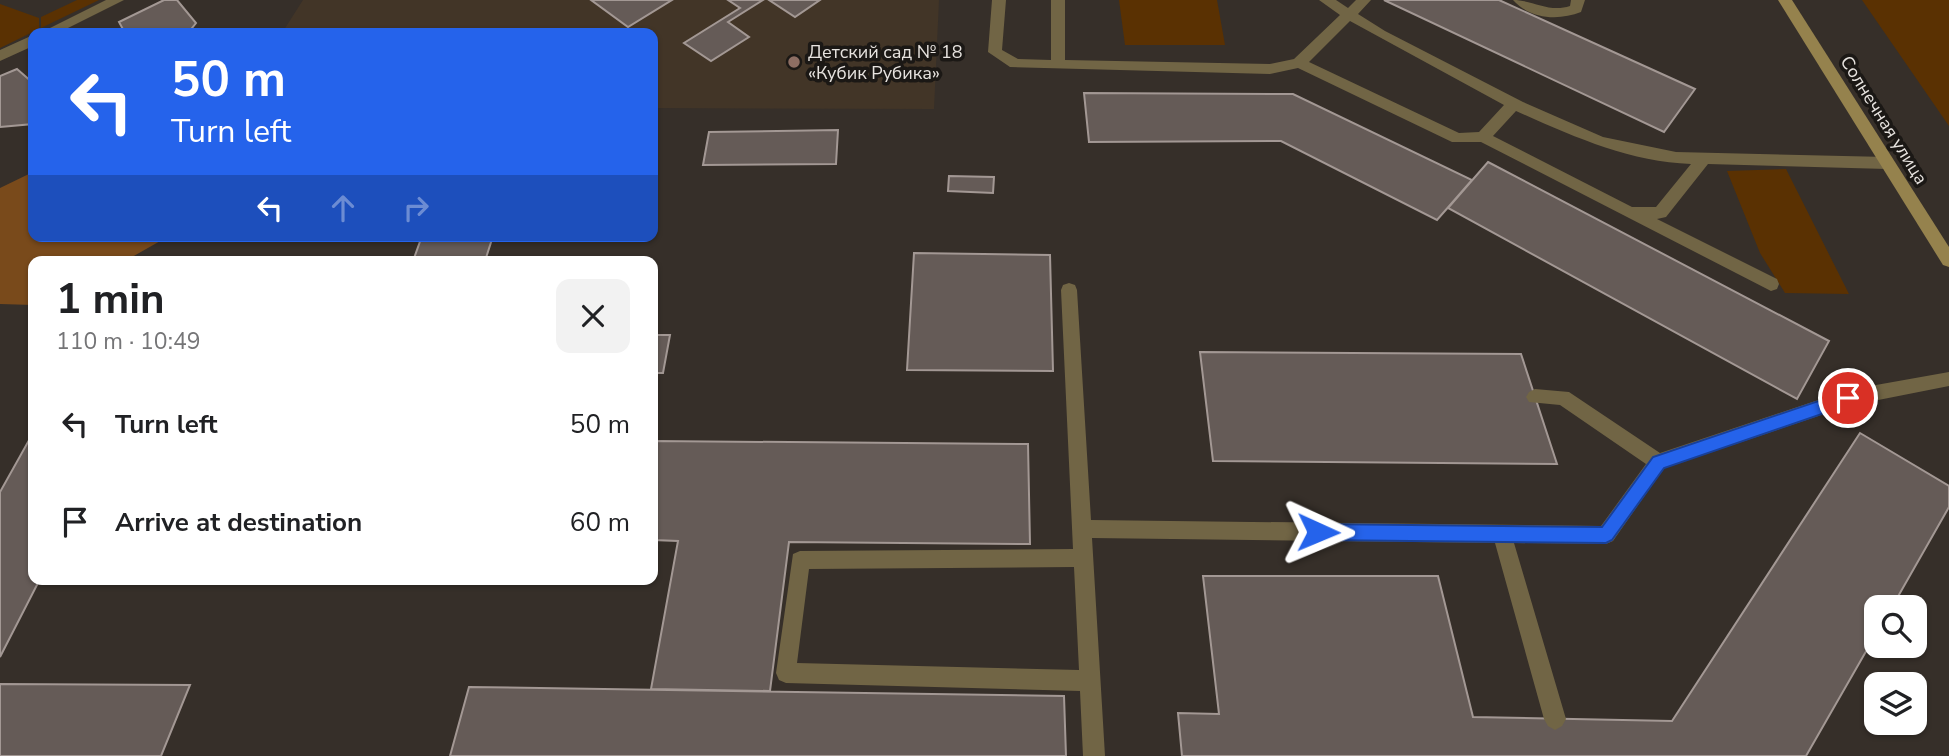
<!DOCTYPE html>
<html lang="en">
<head>
<meta charset="utf-8">
<style>
	body { margin:0; font-family:"Nunito Sans",sans-serif; background:#f2f2f2; color:#202124; height:100vh; display:flex; flex-direction:column; font-size:26px; white-space:nowrap }
	* { box-sizing:border-box; margin:0 }
	p { font-size:23px; color:#757577 }
	.icon { flex:none; width:38px; height:38px; fill:none; stroke:currentColor; stroke-width:2; stroke-linecap:round; stroke-linejoin:round }
	.map { position:relative; flex:1; overflow:hidden }
	.details { position:absolute; left:28px; top:256px; width:630px; height:329px; display:flex; flex-direction:column; background:#fff; border-radius:14px; box-shadow:0 2px 5px #0004 }
	.details>* { flex:none }
	.banner { position:absolute; left:28px; top:28px; width:630px; height:214px; border-radius:14px; box-shadow:0 2px 5px #0004; background:#2563eb; color:#fff; overflow:hidden }
	.buttons { position:absolute; left:1864px; top:595px; display:grid; gap:14px }
	.buttons a { display:grid; place-items:center; width:63px; height:63px; border-radius:14px; background:#fff; box-shadow:0 2px 5px #0004; font-size:35px }
	.pin { position:absolute; display:grid; place-items:center; width:60px; height:60px; color:#fff; margin:-30px; border:4px solid #fff; border-radius:50%; box-shadow:0 2px 7px #0007 }
	.me { position:absolute; width:77px; margin:-38px; rotate:91deg; stroke-linejoin:round; filter:drop-shadow(0 0 5px #0008) }
	.turn { display:flex; align-items:center; gap:24px; height:147px; padding:0 28px; font-size:32px }
	.turn .icon { width:91px; height:91px; stroke-width:2.5 }
	.turn b { display:block; font-size:49px; line-height:60px }
	.lanes { display:flex; align-items:center; height:66px; padding:0 28px; background:#0003; justify-content:center; gap:35px; direction:ltr }
	.lanes .off { opacity:.35 }
	.round { display:grid; place-items:center; flex:none; width:74px; height:74px; border-radius:14px; background:#f2f2f2 }
	.overview { display:flex; align-items:center; justify-content:space-between; height:119px; padding:0 28px }
	h1 { font-size:42px; font-weight:700; line-height:52px }
	ul { padding:0; list-style:none }
	li { display:flex; align-items:center; gap:21px; height:98px; padding:0 28px }
	li div { flex:1 }
	li b { display:block; font-size:26px }
	li em { font-style:normal }
	.map>svg:first-child { display:block }
</style>
</head>
<body>
<div class="map">
<svg width="1949" height="756" viewBox="0 0 1949 756">
	<rect width="100%" height="100%" fill="#362f29"/>
	<path fill="#423527" d="M 303,0 L 939,0 L 934,109 L 653,108 L 653,33 L 282,33 Z"/>
	<path fill="#5a3102" d="M 77,0 L 99,0 L 41,28 L 41,17 Z
		M 1119,0 L 1217,0 L 1225,45 L 1125,45 Z
		M 1862,0 L 1949,0 L 1949,126 Z
		M 0,4 L 39,18 L 39,29 L 0,48 Z
		M 1786,169 L 1849,294 L 1785,293 L 1760,253 L 1727,171 Z"/>
	<path fill="#794a1b" d="M 33,172 L 33,236 L 169,236 L 125,261 L 33,261 L 33,305 L 0,304 L 0,188 Z"/>
	<path fill="#655b57" stroke="#a39894" stroke-width="2" d="M 164,0 L 177,0 L 196,23 L 188,33 L 125,33 L 119,22 Z
		M 591,0 L 672,0 L 628,27 Z
		M 728,0 L 763,0 L 728,22 L 749,37 L 711,61 L 684,43 L 740,8 Z
		M 769,0 L 820,0 L 795,17 Z
		M 1384,0 L 1499,0 L 1695,89 L 1664,132 Z
		M 17,69 L 33,83 L 33,124 L 0,127 L 0,76 Z
		M 1084,93 L 1293,94 L 1472,180 L 1437,220 L 1281,141 L 1089,142 Z
		M 838,130 L 836,164 L 703,165 L 709,132 Z
		M 1488,162 L 1829,341 L 1797,399 L 1448,208 Z
		M 949,176 L 994,177 L 993,193 L 948,191 Z
		M 422,236 L 493,236 L 485,261 L 413,261 Z
		M 914,253 L 1050,255 L 1053,371 L 907,370 Z
		M 653,335 L 670,335 L 663,373 L 653,373 Z
		M 1200,352 L 1521,354 L 1557,464 L 1213,461 Z
		M 33,433 L 33,579 L 40,579 L 0,657 L 0,492 Z
		M 1860,433 L 1949,486 L 1949,507 L 1892,607 L 1876,607 L 1876,634 L 1806,756 L 1182,756 L 1178,713 L 1219,714 L 1203,576 L 1438,576 L 1473,717 L 1672,721 Z
		M 653,441 L 1028,444 L 1030,544 L 789,542 L 770,691 L 651,689 L 678,541 L 653,540 Z
		M 0,684 L 190,685 L 161,756 L 0,756 Z
		M 469,687 L 1064,696 L 1066,756 L 450,756 Z"/>
	<g fill="none" stroke-linecap="round" stroke-linejoin="round">
		<path fill="#716545" fill-rule="evenodd" d="M 106,0 L 124,0 L 58,33 L 40,33 Z
			M 992,0 L 1006,0 L 1002,50 L 1018,59 L 1051,60 L 1051,0 L 1065,0 L 1065,60 L 1270,64 L 1294,59 L 1340,15 L 1319,0 L 1336,0 L 1348,8 L 1356,0 L 1371,0 L 1358,14 L 1385,31 L 1523,102 L 1603,137 L 1676,152 L 1887,157 L 1895,163 L 1887,169 L 1708,164 L 1666,217 L 1657,219 L 1777,279 L 1779,284 L 1777,289 L 1771,291 L 1481,142 L 1452,142 L 1298,68 L 1270,74 L 1010,67 L 988,52 ZM 1350,21 L 1504,105 L 1479,132 L 1459,133 L 1309,62 ZM 1516,111 C 1572,136 1629,162 1691,164 L 1656,207 L 1632,207 L 1493,136 Z
			M 1513,0 C 1533,0 1549,13 1570,6 L 1571,0 L 1585,0 L 1581,12 C 1558,21 1530,19 1513,0 Z
			M 33,35 L 33,46 L 0,61 L 0,50 Z
			M 1069,283 L 1075,285 L 1077,290 L 1091,520 L 1601,526 L 1646,464 L 1560,405 L 1529,402 L 1526,397 L 1529,392 L 1535,389 L 1569,392 L 1660,453 L 1848,390 L 1949,372 L 1949,386 L 1848,406 L 1664,468 L 1613,541 L 1606,544 L 1514,543 L 1566,719 L 1562,726 L 1555,730 L 1548,726 L 1544,719 L 1495,543 L 1092,538 L 1105,756 L 1083,756 L 1080,691 L 786,683 L 779,680 L 776,673 L 793,554 L 800,551 L 1073,549 L 1061,290 L 1063,285 ZM 1074,567 L 1079,670 L 797,663 L 809,569 Z"/>
		<path fill="#95824d" fill-rule="evenodd" d="M 1778,0 L 1792,0 L 1949,247 L 1949,267 L 1943,265 Z"/>
	</g>
	<path fill="#2563eb" stroke="#184099" stroke-width="2" d="M 1848,391 L 1854,393 L 1856,398 L 1854,403 L 1664,468 L 1612,540 L 1606,543 L 1318,540 L 1311,537 L 1309,532 L 1311,526 L 1318,524 L 1602,527 L 1653,457 Z"/>
	<circle fill="#8d6e63" stroke="#1b1815" stroke-width="2.5" cx="794" cy="62" r="7"/>
	<g text-anchor="middle" dominant-baseline="central" stroke-width="7" stroke-linejoin="round" paint-order="stroke">
		<g font-size="18" fill="#e7e3df" stroke="#1b1815" text-anchor="start">
			<text x="808" y="52">Детский сад № 18<tspan x="808" dy="21">«Кубик Рубика»</tspan></text>
		</g>
		<g font-size="18" fill="#e7e3df" stroke="#1b1815">
			<text transform="translate(1884 120) rotate(58)">Солнечная улица</text>
		</g>
	</g>
</svg>
<div class="buttons">
<a><svg class="icon" aria-label="search" viewBox="0 0 24 24"><circle cx="10" cy="10" r="6"/><path d="M15 15l6 6"/></svg></a>
<a><svg class="icon" aria-label="layers" viewBox="0 0 24 24"><path d="M12 4l9 5-9 5-9-5zM3 14l9 5 9-5"/></svg></a>
</div>
<div class="pin" style="left:1848px;top:398px;background:#d93025"><svg class="icon" aria-label="arrive" viewBox="0 0 24 24"><path d="M6 21V4h12l-3 4 3 4H6"/></svg></div>
<svg class="me" style="left:1318px;top:532px" viewBox="-20 -20 40 40"><path d="M0-17L14 15 0 8-14 15z" fill="#2563eb" stroke="#fff" stroke-width="4"/></svg>
<div class="banner">
<div class="turn"><svg class="icon" aria-label="left" viewBox="0 0 24 24"><path d="M17 20v-9H6M10 6l-5 5 5 5"/></svg><div><b>50 m</b>Turn left</div></div>
<div class="lanes"><svg class="icon" aria-label="left" viewBox="0 0 24 24"><path d="M17 20v-9H6M10 6l-5 5 5 5"/></svg><svg class="icon off" aria-label="ahead" viewBox="0 0 24 24"><path d="M12 20V5M6 11l6-6 6 6"/></svg><svg class="icon off" aria-label="right" viewBox="0 0 24 24"><path d="M7 20v-9h11M14 6l5 5-5 5"/></svg></div>
</div>
<section class="details">
<div class="overview"><div><h1>1 min</h1><p>110 m · 10:49</p></div><a class="round"><svg class="icon" aria-label="close" viewBox="0 0 24 24"><path d="M6 6l12 12M18 6L6 18"/></svg></a></div>
<ul>
<li><svg class="icon" aria-label="left" viewBox="0 0 24 24"><path d="M17 20v-9H6M10 6l-5 5 5 5"/></svg><div><b>Turn left</b></div><em>50 m</em></li>
<li><svg class="icon" aria-label="arrive" viewBox="0 0 24 24"><path d="M6 21V4h12l-3 4 3 4H6"/></svg><div><b>Arrive at destination</b></div><em>60 m</em></li>
</ul>
</section>
</div>
</body>
</html>
